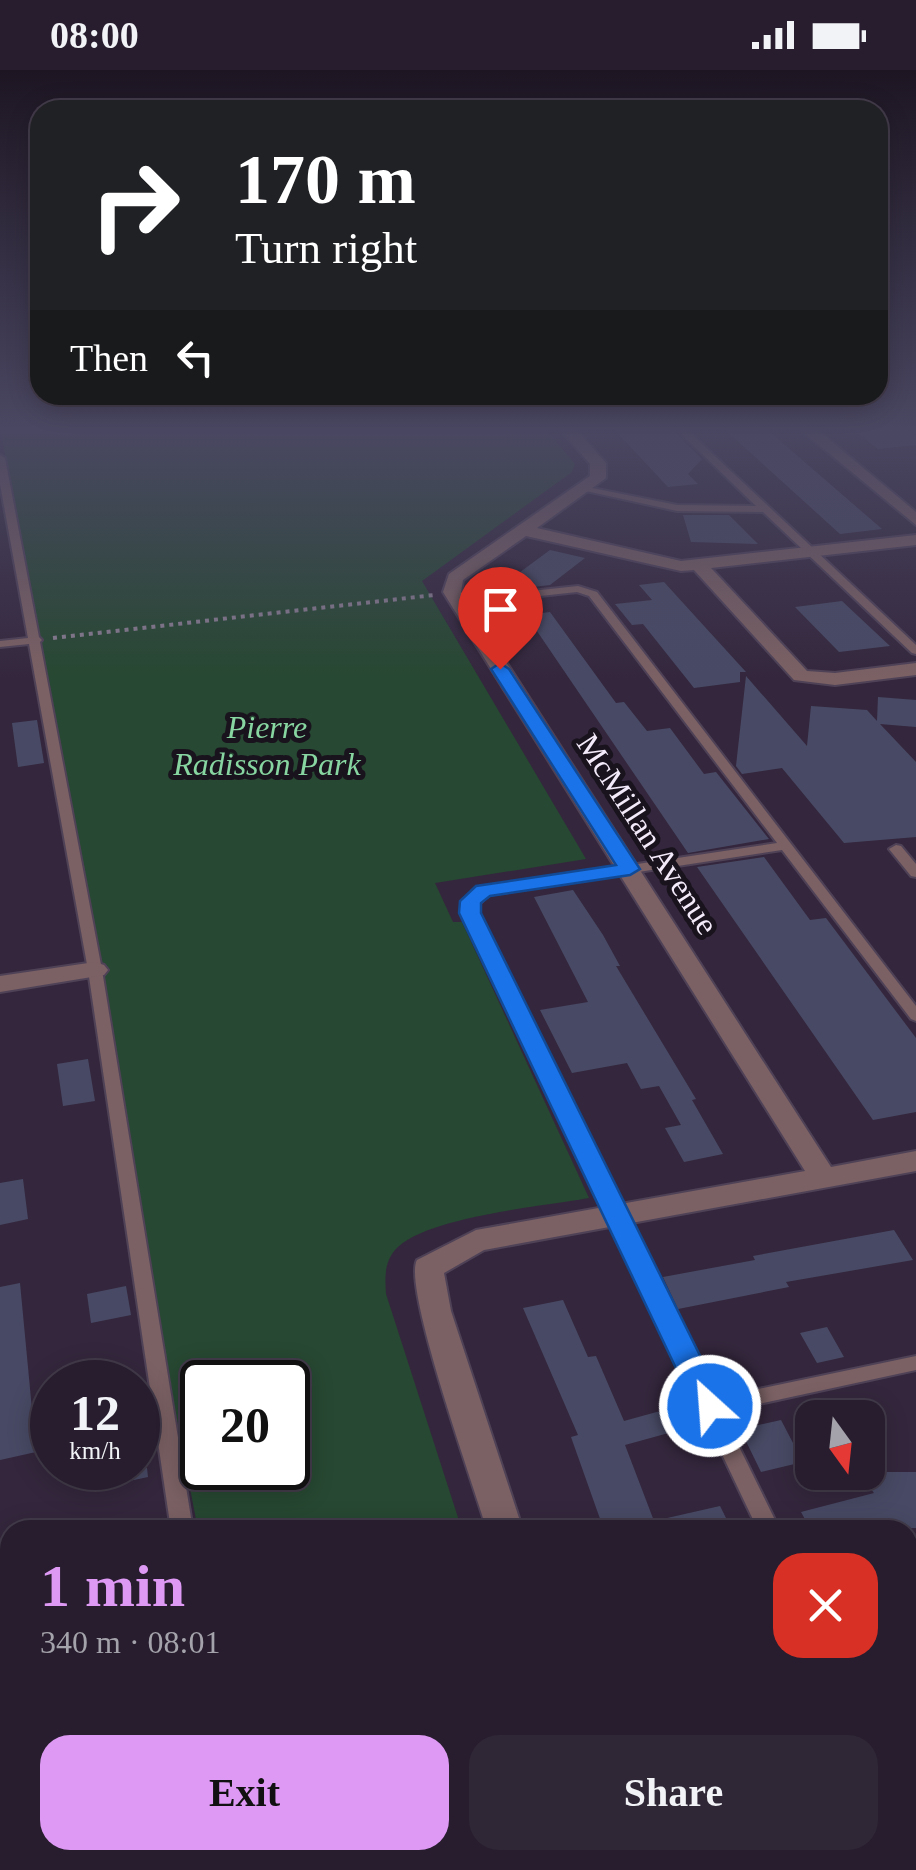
<!DOCTYPE html>
<html lang="en">
<head>
<meta charset="utf-8">
<style>
	body { margin:0; font-family:Georgia,serif; background:#2f2636; color:#f1f3f6; height:100vh; display:flex; flex-direction:column; font-size:38px; white-space:nowrap }
	* { box-sizing:border-box; margin:0 }
	p { font-size:32px; color:#a4a2aa }
	.icon { flex:none; width:55px; height:55px; fill:none; stroke:currentColor; stroke-width:2; stroke-linecap:round; stroke-linejoin:round }
	.map { position:relative; flex:1; overflow:hidden }
	.side { position:absolute; left:0px; top:1450px; width:918px; height:350px; display:flex; flex-direction:column; background:#271d2e; border-radius:30px 30px 0 0; box-shadow:0 5px 25px #0003,0 0 0 2px #433b4a }
	.side>* { flex:none }
	.top-card { position:absolute; left:30px; top:30px; width:858px; height:305px; border-radius:30px; box-shadow:0 5px 25px #0003,0 0 0 2px #433b4a; background:#202124; color:#fff; overflow:hidden }
	.needle { width:65px; rotate:165deg }
	.tools { position:absolute; left:795px; top:1330px; display:grid; gap:20px }
	.tools a { display:grid; place-items:center; width:90px; height:90px; border-radius:20px; background:#271d2e; box-shadow:0 5px 25px #0003,0 0 0 2px #433b4a; font-size:50px }
	.speed { position:absolute; left:30px; top:1290px; display:flex; gap:20px; font-size:50px; font-weight:700; text-align:center }
	.speed>* { display:grid; place-content:center; width:130px; height:130px; border-radius:50%; background:#271d2e; box-shadow:0 5px 25px #0003,0 0 0 2px #433b4a; line-height:1 }
	.speed small { font-size:25px; font-weight:400 }
	.speed .limit { border:5px solid #111; border-radius:15px; background:#fff; color:#111 }
	.pin { position:absolute; display:grid; place-items:center; width:85px; height:85px; color:#fff; margin:-102px -42px; border-radius:50% 50% 50% 0; rotate:-45deg; box-shadow:0 0 10px #0007 }
	.pin .icon { rotate:45deg }
	.me { position:absolute; width:110px; margin:-55px; rotate:334deg; stroke-linejoin:round; filter:drop-shadow(0 0 8px #0008) }
	.turn { display:flex; align-items:center; gap:35px; height:210px; padding:0 40px; font-size:45px }
	.turn .icon { width:130px; height:130px; stroke-width:2.5 }
	.turn b { display:block; font-size:70px; line-height:85px }
	.then { display:flex; align-items:center; height:95px; padding:0 40px; background:#0003; gap:20px; font-size:38px }
	.round { display:grid; place-items:center; flex:none; width:105px; height:105px; border-radius:30px; background:#2f2636 }
	.head { display:flex; align-items:center; justify-content:space-between; height:170px; padding:0 40px }
	h1 { font-size:60px; font-weight:800; line-height:75px; color:#dd99f3 }
	.primary-button { display:flex; gap:20px; margin-top:auto; padding:20px 40px }
	.primary-button a { flex:1; height:115px; border-radius:30px; background:#dd99f3; color:#111; font-size:40px; font-weight:800; line-height:115px; text-align:center }
	.primary-button a+a { background:#2f2636; color:#f1f3f6 }
	.status { display:flex; justify-content:space-between; align-items:center; height:70px; padding:0 50px; background:#271d2e; direction:ltr }
	.status svg { height:28px; fill:currentColor }
	.map>svg:first-child { display:block }
</style>
</head>
<body>
<div class="status"><b>08:00</b><svg viewBox="0 0 49 12"><path d="M0 12V9h3v3zM5 12V6h3v6zM10 12V3h3v9zM15 12V0h3v12zM26 1h20v11H26zM47 4h2v5h-2z"/></svg></div>
<div class="map">
<svg width="916" height="1800" viewBox="0 0 916 1800">
	<rect width="100%" height="100%" fill="#34273d"/>
	<path fill="#274832" fill-rule="evenodd" d="M 0,356 L 543,356 L 575,394 L 572,402 L 422,511 L 586,789 L 435,813 L 453,852 L 462,852 L 589,1128 C 545,1136 423,1147 395,1180 C 384,1193 385,1208 386,1224 L 462,1460 L 198,1460 L 29,574 L 38,572 ZM 202,1312 L 288,1312 L 288,1398 L 202,1398 Z
		M 200,1790 L 563,1790 L 566,1800 L 161,1800 Z"/>
	<path fill="#484a65" d="M 611,356 L 669,356 L 702,389 L 688,404 L 698,414 L 668,417 Z
		M 721,356 L 763,356 L 882,459 L 840,464 Z
		M 904,356 L 916,366 L 916,375 L 878,379 L 854,360 Z
		M 683,445 L 729,445 L 758,474 L 691,472 Z
		M 550,480 L 585,488 L 550,515 L 508,520 L 504,514 Z
		M 664,512 L 746,602 L 740,602 L 740,612 L 694,618 L 643,554 L 632,555 L 615,534 L 652,530 L 639,515 Z
		M 842,531 L 890,576 L 839,582 L 795,537 Z
		M 550,542 L 616,633 L 624,632 L 647,661 L 670,658 L 704,704 L 716,702 L 769,769 L 688,783 L 526,545 Z
		M 746,606 L 807,676 L 811,636 L 867,640 L 877,651 L 878,627 L 916,630 L 916,657 L 880,654 L 916,692 L 916,767 L 844,773 L 782,698 L 742,704 L 736,696 Z
		M 37,650 L 44,693 L 18,697 L 12,653 Z
		M 764,787 L 810,850 L 826,848 L 916,968 L 916,1042 L 873,1050 L 697,797 Z
		M 573,820 L 603,865 L 620,896 L 616,896 L 696,1029 L 692,1030 L 723,1084 L 684,1092 L 665,1058 L 681,1055 L 659,1016 L 641,1019 L 627,993 L 572,1003 L 540,940 L 588,932 L 534,827 Z
		M 88,989 L 95,1031 L 63,1036 L 57,994 Z
		M 23,1109 L 28,1149 L 0,1155 L 0,1113 Z
		M 894,1160 L 913,1190 L 786,1212 L 789,1217 L 678,1239 L 663,1207 L 755,1190 L 753,1186 Z
		M 20,1213 L 36,1382 L 0,1390 L 0,1217 Z
		M 126,1216 L 131,1245 L 91,1253 L 87,1224 Z
		M 563,1230 L 588,1287 L 596,1286 L 624,1351 L 682,1335 L 694,1356 L 625,1375 L 654,1451 L 720,1436 L 732,1460 L 604,1460 L 571,1367 L 578,1365 L 523,1238 Z
		M 827,1257 L 844,1287 L 817,1293 L 800,1263 Z
		M 781,1350 L 803,1392 L 761,1402 L 740,1359 Z
		M 84,1398 L 147,1398 L 148,1407 L 87,1420 Z
		M 857,1402 L 916,1402 L 916,1458 L 811,1460 L 801,1442 L 874,1423 Z"/>
	<g fill="none" stroke-linecap="round" stroke-linejoin="round">
		<g stroke="#4f4257" stroke-width="4">
			<path id="lane" d="M 673,356 L 683,356 L 916,575 L 916,584 L 912,583 L 763,442 L 677,441 L 577,419 L 582,416 L 677,435 L 756,436 Z
				M 908,356 L 916,356 L 916,362 Z
				M 0,385 L 5,388 L 39,567 L 42,570 L 40,572 L 102,900 L 193,1460 L 171,1460 L 88,900 L 29,574 L 0,577 L 0,571 L 28,568 L 0,414 Z
				M 578,516 L 597,522 L 916,936 L 916,951 L 911,949 L 782,780 L 488,825 L 476,838 L 715,1328 L 916,1286 L 916,1300 L 722,1342 L 780,1460 L 758,1460 L 462,837 L 479,818 L 484,817 L 777,773 L 589,526 L 577,522 L 456,535 L 451,532 L 456,529 Z
				M 896,775 L 901,776 L 916,794 L 916,807 L 911,806 L 889,779 Z
				M 908,1736 L 916,1739 L 916,1778 L 908,1775 Z"/>
		</g>
		<g stroke="#4f4257" stroke-width="4">
			<path id="street" d="M 557,356 L 573,356 L 606,393 L 606,408 L 537,458 L 681,491 L 916,465 L 916,475 L 711,498 L 807,601 L 835,603 L 916,593 L 916,605 L 835,615 L 794,610 L 694,500 L 681,501 L 526,466 L 463,510 L 461,522 L 831,1097 L 916,1081 L 916,1101 L 484,1180 L 444,1203 L 451,1241 L 523,1460 L 487,1460 C 475,1419 402,1216 417,1190 L 476,1160 L 805,1101 L 443,522 L 449,504 L 590,406 L 590,394 Z
				M 796,356 L 813,356 L 916,442 L 916,455 Z
				M 95,892 L 104,895 L 108,900 L 104,905 L 0,922 L 0,906 Z
				M 590,1790 L 632,1790 L 635,1800 L 593,1800 Z"/>
		</g>
		<g stroke="#4f4257" stroke-width="4">
			<path id="secondary" d="M 916,1546 L 916,1580 L 908,1582 L 908,1549 Z
				M 10,1770 L 10,1790 L 31,1790 L 27,1800 L 0,1800 L 0,1772 Z"/>
		</g>
		<path stroke="#897e91" stroke-width="4" stroke-dasharray="4 5" stroke-linecap="butt" d="M 53,568 L 434,525"/>
		<path stroke="#897e91" stroke-width="8" stroke-dasharray="8 11" stroke-linecap="butt" d="M 212,1800 L 252,1790
			M 511,1800 L 512,1790"/>
		<use href="#lane" fill="#7b6164" fill-rule="evenodd"/>
		<use href="#street" fill="#7b6164" fill-rule="evenodd"/>
		<use href="#secondary" fill="#a77d82" fill-rule="evenodd"/>
	</g>
	<linearGradient id="sky" x2="0" y2="1"><stop stop-color="#1d1522"/><stop offset="0.59" stop-color="#4a4762"/><stop offset="1" stop-color="#4a4762" stop-opacity="0"/></linearGradient>
	<rect width="916" height="608" fill="url(#sky)"/>
	<path fill="#1a73e8" stroke="#114b97" stroke-width="2.5" d="M 500,593 L 509,599 L 640,799 L 630,805 L 490,826 L 481,833 L 481,843 L 725,1336 L 720,1345 L 710,1348 L 699,1345 L 694,1336 L 459,843 L 460,831 L 476,816 L 616,795 L 491,599 Z"/>
	<g text-anchor="middle" dominant-baseline="central" stroke-width="10" stroke-linejoin="round" paint-order="stroke">
		<g font-size="32" font-style="italic" fill="#87d5a0" stroke="#19131d">
			<text x="267" y="657">Pierre<tspan x="267" dy="37">Radisson Park</tspan></text>
		</g>
		<g font-size="32" fill="#f4ebfa" stroke="#19131d">
			<text transform="translate(648 764) rotate(57)">McMillan Avenue</text>
		</g>
	</g>
</svg>
<div class="tools">
<a><svg class="needle" viewBox="-14 -14 28 28"><path d="M0-13l5 13h-10z" fill="#e53935"/><path d="M0 13l5-13h-10z" fill="#a4a2aa"/></svg></a>
</div>
<div class="speed"><div>12<small>km/h</small></div><div class="limit">20</div></div>
<div class="pin" style="left:500px;top:599px;background:#d93025"><svg class="icon" aria-label="arrive" viewBox="0 0 24 24"><path d="M6 21V4h12l-3 4 3 4H6"/></svg></div>
<svg class="me" style="left:710px;top:1336px" viewBox="-20 -20 40 40"><circle r="17" fill="#1a73e8" stroke="#fff" stroke-width="3"/><path d="M0-11L8 9 0 5-8 9z" fill="#fff"/></svg>
<div class="top-card">
<div class="turn"><svg class="icon" aria-label="right" viewBox="0 0 24 24"><path d="M7 20v-9h11M14 6l5 5-5 5"/></svg><div><b>170 m</b>Turn right</div></div>
<div class="then">Then<svg class="icon" aria-label="left" viewBox="0 0 24 24"><path d="M17 20v-9H6M10 6l-5 5 5 5"/></svg></div>
</div>
<section class="side">
<div class="head"><div><h1>1 min</h1><p>340 m · 08:01</p></div><a class="round" style="background:#d93025;color:#fff"><svg class="icon" aria-label="close" viewBox="0 0 24 24"><path d="M6 6l12 12M18 6L6 18"/></svg></a></div>
<div class="primary-button"><a>Exit</a><a>Share</a></div>
</section>
</div>
</body>
</html>
